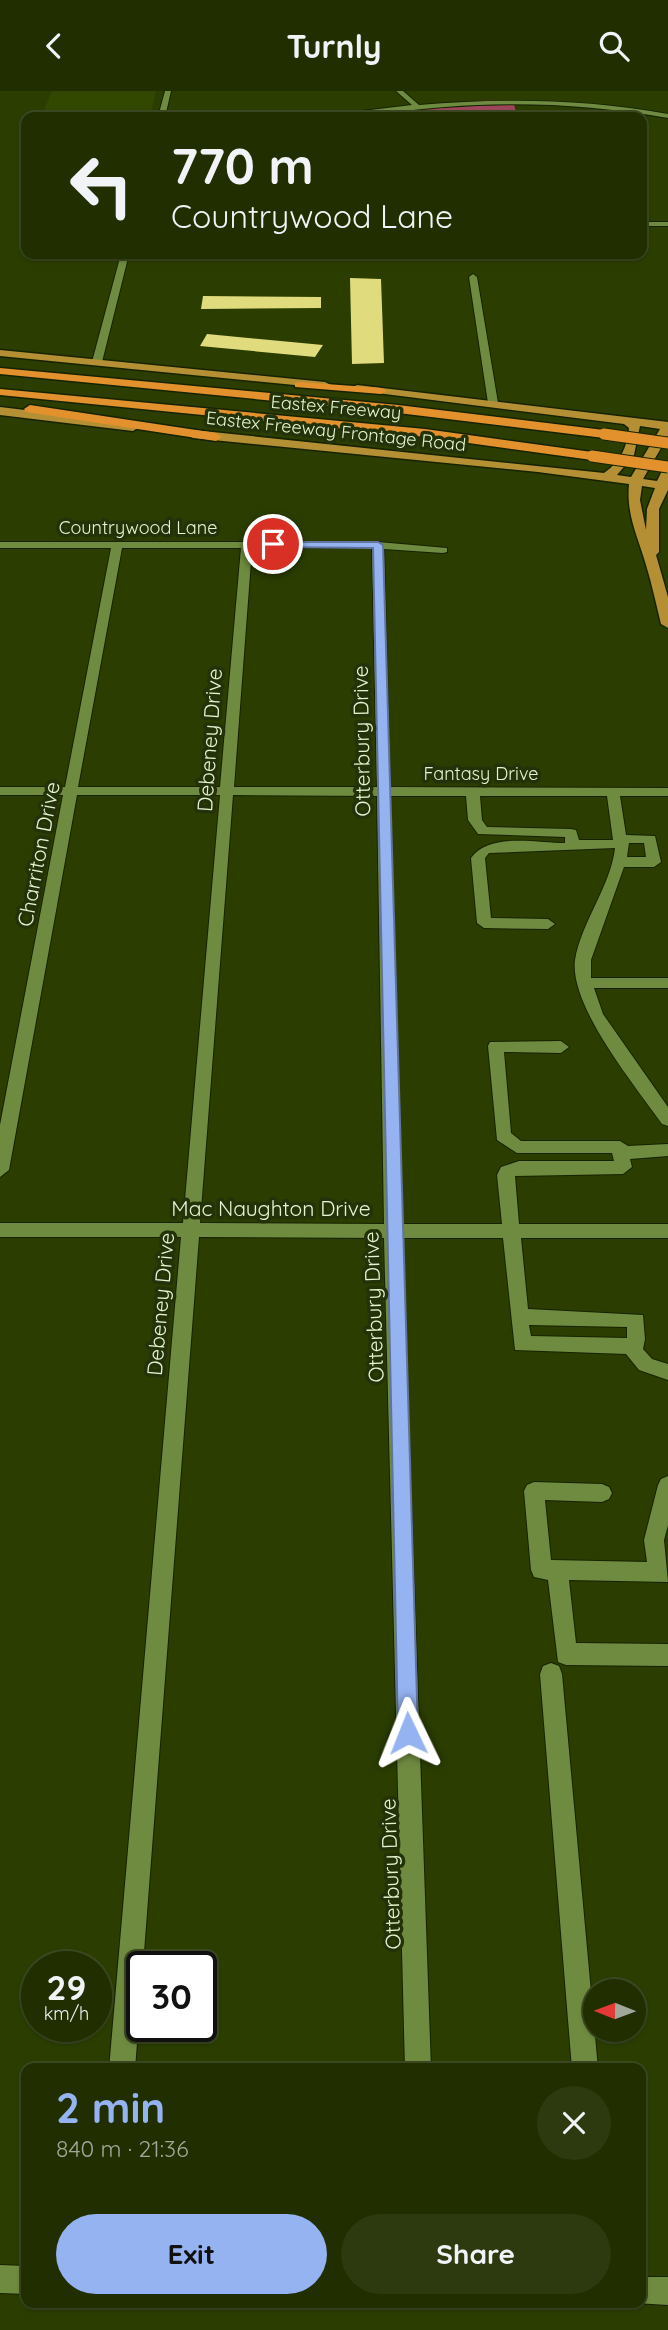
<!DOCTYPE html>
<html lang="en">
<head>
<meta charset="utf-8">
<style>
	body { margin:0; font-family:Quicksand,sans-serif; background:#2d3a0f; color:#f1f3f6; height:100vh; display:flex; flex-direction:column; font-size:26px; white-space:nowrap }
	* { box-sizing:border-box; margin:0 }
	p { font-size:23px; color:#a2a899 }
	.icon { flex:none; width:38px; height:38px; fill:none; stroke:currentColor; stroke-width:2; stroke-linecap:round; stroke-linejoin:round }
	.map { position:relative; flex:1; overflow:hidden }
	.sheet { position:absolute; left:21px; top:1972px; width:625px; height:245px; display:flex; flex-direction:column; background:#202e00; border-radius:14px; box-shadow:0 2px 5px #0004,0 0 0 2px #3d4a22 }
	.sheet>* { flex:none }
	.banner { position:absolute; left:21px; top:21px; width:626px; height:147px; border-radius:14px; box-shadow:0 2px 5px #0004,0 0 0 2px #3d4a22; background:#202e00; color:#f1f3f6; overflow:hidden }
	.needle { width:46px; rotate:271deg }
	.buttons { position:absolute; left:583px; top:1888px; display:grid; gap:14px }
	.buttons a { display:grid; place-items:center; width:63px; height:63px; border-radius:50%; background:#202e00; box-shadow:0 2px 5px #0004,0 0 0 2px #3d4a22; font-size:35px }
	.speed { position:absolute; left:21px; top:1860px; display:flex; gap:14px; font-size:35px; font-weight:700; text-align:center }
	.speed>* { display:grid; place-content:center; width:91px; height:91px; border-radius:50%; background:#202e00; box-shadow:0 2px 5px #0004,0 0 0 2px #3d4a22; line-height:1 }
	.speed small { font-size:18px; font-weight:400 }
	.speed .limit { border:4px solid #111; border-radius:10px; background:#fff; color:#111 }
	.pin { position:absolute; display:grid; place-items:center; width:60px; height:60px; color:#fff; margin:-30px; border:4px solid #fff; border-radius:50%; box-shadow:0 2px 7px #0007 }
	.me { position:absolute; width:77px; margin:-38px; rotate:358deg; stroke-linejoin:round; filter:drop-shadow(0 0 5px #0008) }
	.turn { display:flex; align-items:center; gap:24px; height:147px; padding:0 35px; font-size:32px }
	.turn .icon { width:91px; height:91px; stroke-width:2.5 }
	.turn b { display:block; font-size:49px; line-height:60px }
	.round { display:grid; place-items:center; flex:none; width:74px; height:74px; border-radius:37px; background:#2d3a0f }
	.headline { display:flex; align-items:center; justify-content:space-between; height:119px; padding:0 35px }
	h1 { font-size:42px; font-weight:700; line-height:52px; color:#95b2f1 }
	.cta { display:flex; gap:14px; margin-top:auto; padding:14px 35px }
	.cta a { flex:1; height:80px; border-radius:42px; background:#95b2f1; color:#111; font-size:28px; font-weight:700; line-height:80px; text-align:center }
	.cta a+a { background:#2d3a0f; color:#f1f3f6 }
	header { display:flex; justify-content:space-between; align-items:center; height:91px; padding:0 35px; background:#202e00; font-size:32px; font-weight:700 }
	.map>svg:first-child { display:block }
</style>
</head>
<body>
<header><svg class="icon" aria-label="back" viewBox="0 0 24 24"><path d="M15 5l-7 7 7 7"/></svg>Turnly<svg class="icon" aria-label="search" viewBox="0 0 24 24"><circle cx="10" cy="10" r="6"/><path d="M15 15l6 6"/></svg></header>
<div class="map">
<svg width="668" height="2239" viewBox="0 0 668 2239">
	<rect width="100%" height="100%" fill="#2b3e00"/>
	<path fill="#324700" d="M 52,0 L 156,0 L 150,26 L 41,26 Z"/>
	<path fill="#9d465b" d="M 487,9 L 513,9 L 517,26 L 342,26 Z"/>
	<path fill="#e0dc7d" d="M 350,187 L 381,188 L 384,272 L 352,273 Z
		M 203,205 L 321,206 L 321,217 L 201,218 Z
		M 207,243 L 323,254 L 315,266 L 200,255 Z"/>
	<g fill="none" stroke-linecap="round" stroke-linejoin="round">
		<g stroke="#162300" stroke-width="2">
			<path id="minor" d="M 165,0 L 171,0 L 165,26 L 158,26 Z
				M 396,0 L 403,0 L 419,14 C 503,7 585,8 668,23 L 668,27 C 594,14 520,10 445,16 C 401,19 356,28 312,26 L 412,14 Z
				M 642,131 L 668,131 L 668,135 L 642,135 Z
				M 121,163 L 129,163 L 102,271 L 97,274 L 92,271 Z
				M 473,183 L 477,186 L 498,312 L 493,315 L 488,312 L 469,186 Z
				M 0,451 L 378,451 L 447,457 L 447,461 L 443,462 L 384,458 L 390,696 L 668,697 L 668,705 L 620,705 L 626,744 L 655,745 L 661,771 L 654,776 L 624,776 L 591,869 L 591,887 L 668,887 L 668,897 L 594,897 L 603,923 L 668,1016 L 668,1035 L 662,1033 C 636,996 569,915 575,869 C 581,832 611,794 615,757 L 489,762 L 485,767 L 491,827 L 548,828 L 555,833 L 548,838 L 484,837 L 477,832 L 471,767 C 489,741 537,752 565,752 L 565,746 L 478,743 L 468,729 L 466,705 L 390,705 L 402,1133 L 502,1133 L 497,1084 L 501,1076 L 519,1070 L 614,1070 L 612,1062 L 517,1062 L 497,1049 L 488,955 L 490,951 L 561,950 L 569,956 L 561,962 L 504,961 L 511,1042 L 521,1050 L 620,1050 L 628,1055 L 668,1053 L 668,1065 L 630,1068 L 632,1076 L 623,1083 L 515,1085 L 519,1133 L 668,1133 L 668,1147 L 521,1147 L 528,1218 L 643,1224 L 645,1248 L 643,1258 L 652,1268 L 668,1273 L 668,1289 L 639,1279 L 626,1263 L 515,1259 L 503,1147 L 402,1147 L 431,1978 L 405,1978 L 384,1147 L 199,1146 L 135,1978 L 109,1978 L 181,1146 L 0,1146 L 0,1132 L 183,1132 L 220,704 L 77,704 L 9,1079 L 0,1086 L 0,1034 L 63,704 L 0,704 L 0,696 L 65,696 L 111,457 L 0,457 ZM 122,457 L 241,457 L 220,696 L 78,696 ZM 252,457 L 372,457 L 377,696 L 234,696 ZM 233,704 L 377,705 L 384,1133 L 200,1132 ZM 480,705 L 607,705 L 613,749 L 579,749 L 576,739 L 571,738 L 487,736 L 482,729 ZM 629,752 L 644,752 L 646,766 L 627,766 ZM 529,1234 L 627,1236 L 627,1247 L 531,1245 Z
				M 668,1385 L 668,1434 L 664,1449 L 668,1491 L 569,1489 L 576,1552 L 668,1553 L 668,1575 L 566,1574 L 558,1571 L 548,1489 L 534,1486 L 531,1479 L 524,1400 L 527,1394 L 534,1391 L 602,1393 L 609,1396 L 612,1402 L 609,1408 L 602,1411 L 545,1409 L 551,1469 L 647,1471 L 644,1449 L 658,1394 L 661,1388 Z
				M 551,1572 L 559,1575 L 562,1583 L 598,1978 L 572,1978 L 540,1583 L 543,1575 Z
				M 0,2174 L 26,2175 L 26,2203 L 0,2202 Z
				M 640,2186 L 668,2186 L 668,2214 L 635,2212 L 640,2212 Z"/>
		</g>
		<g stroke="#162300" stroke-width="3">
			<path id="major" d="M 0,259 L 325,291 L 331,294 L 325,297 L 0,265 Z
				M 357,294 L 668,331 L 668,345 L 643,388 L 657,390 L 663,378 L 668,377 L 668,399 L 659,418 L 659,461 L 656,464 L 668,506 L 668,537 L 661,533 C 656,513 652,493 646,474 C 638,446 626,424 629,393 L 538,381 L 193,347 L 187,343 L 193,339 L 604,382 C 620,371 627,357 629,337 L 624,333 L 353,299 L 351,297 ZM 640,335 L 660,338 L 631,386 L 617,384 L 634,364 ZM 642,395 L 655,397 L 647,418 L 646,439 L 640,409 Z
				M 0,316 L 133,332 L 139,336 L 133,340 L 0,324 Z"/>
		</g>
		<g stroke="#162300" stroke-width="3">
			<path id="highway" d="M 0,277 L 398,314 L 604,339 L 610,343 L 604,347 L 398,322 L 0,283 Z
				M 299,291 L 381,297 L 387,300 L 381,303 L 295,296 L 295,292 Z
				M 0,298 L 425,338 L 592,361 L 598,365 L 592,369 L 425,346 L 0,304 Z
				M 30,314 L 216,342 L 222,346 L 216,350 L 26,321 L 24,318 Z"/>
		</g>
		<use href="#minor" fill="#6f8b40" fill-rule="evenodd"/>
		<use href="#major" fill="#b48f34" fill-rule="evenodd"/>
		<use href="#highway" fill="#e2912c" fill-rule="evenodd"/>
		<g stroke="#162300" stroke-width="13" stroke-linecap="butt">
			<path id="highway-bridge" d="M 604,343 L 668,352
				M 592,365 L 668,376"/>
		</g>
		<use href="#highway-bridge" stroke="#e2912c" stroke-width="11"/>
	</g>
	<path fill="#95b2f1" stroke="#61749d" stroke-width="2" d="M 270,451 L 378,451 L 383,454 L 418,1642 L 415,1650 L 408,1653 L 401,1650 L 398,1642 L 373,457 L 273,456 Z"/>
	<g text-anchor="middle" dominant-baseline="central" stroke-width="7" stroke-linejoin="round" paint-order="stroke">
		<g font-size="18" fill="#e4f5cf" stroke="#24320a">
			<text transform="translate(336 316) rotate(5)">Eastex Freeway</text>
			<text transform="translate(336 340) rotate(6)">Eastex Freeway Frontage Road</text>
			<text x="138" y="436">Countrywood Lane</text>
			<text x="481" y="682">Fantasy Drive</text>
		</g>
		<g font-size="21" fill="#e4f5cf" stroke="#24320a">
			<text transform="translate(209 649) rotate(-86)">Debeney Drive</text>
			<text transform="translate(361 650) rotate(-91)">Otterbury Drive</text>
			<text transform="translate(38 763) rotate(-79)">Charriton Drive</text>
			<text x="271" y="1117">Mac Naughton Drive</text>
			<text transform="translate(160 1213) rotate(-85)">Debeney Drive</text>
			<text transform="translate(373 1216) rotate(-92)">Otterbury Drive</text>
			<text transform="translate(390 1783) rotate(-92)">Otterbury Drive</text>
		</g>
	</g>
</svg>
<div class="buttons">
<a><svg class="needle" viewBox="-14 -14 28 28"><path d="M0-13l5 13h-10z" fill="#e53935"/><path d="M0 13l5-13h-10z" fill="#a2a899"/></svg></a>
</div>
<div class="speed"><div>29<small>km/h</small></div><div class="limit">30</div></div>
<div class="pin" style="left:273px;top:453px;background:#d93025"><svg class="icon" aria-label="arrive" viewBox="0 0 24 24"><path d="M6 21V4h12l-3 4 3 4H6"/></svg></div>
<svg class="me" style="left:408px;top:1642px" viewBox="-20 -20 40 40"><path d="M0-17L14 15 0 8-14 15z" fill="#95b2f1" stroke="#fff" stroke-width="4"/></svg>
<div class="banner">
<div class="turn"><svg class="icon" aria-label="left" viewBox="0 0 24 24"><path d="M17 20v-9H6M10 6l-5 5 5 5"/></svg><div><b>770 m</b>Countrywood Lane</div></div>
</div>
<section class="sheet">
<div class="headline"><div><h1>2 min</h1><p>840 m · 21:36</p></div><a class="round"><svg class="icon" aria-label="close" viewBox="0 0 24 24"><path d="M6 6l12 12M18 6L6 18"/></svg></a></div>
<div class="cta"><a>Exit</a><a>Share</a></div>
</section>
</div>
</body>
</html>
